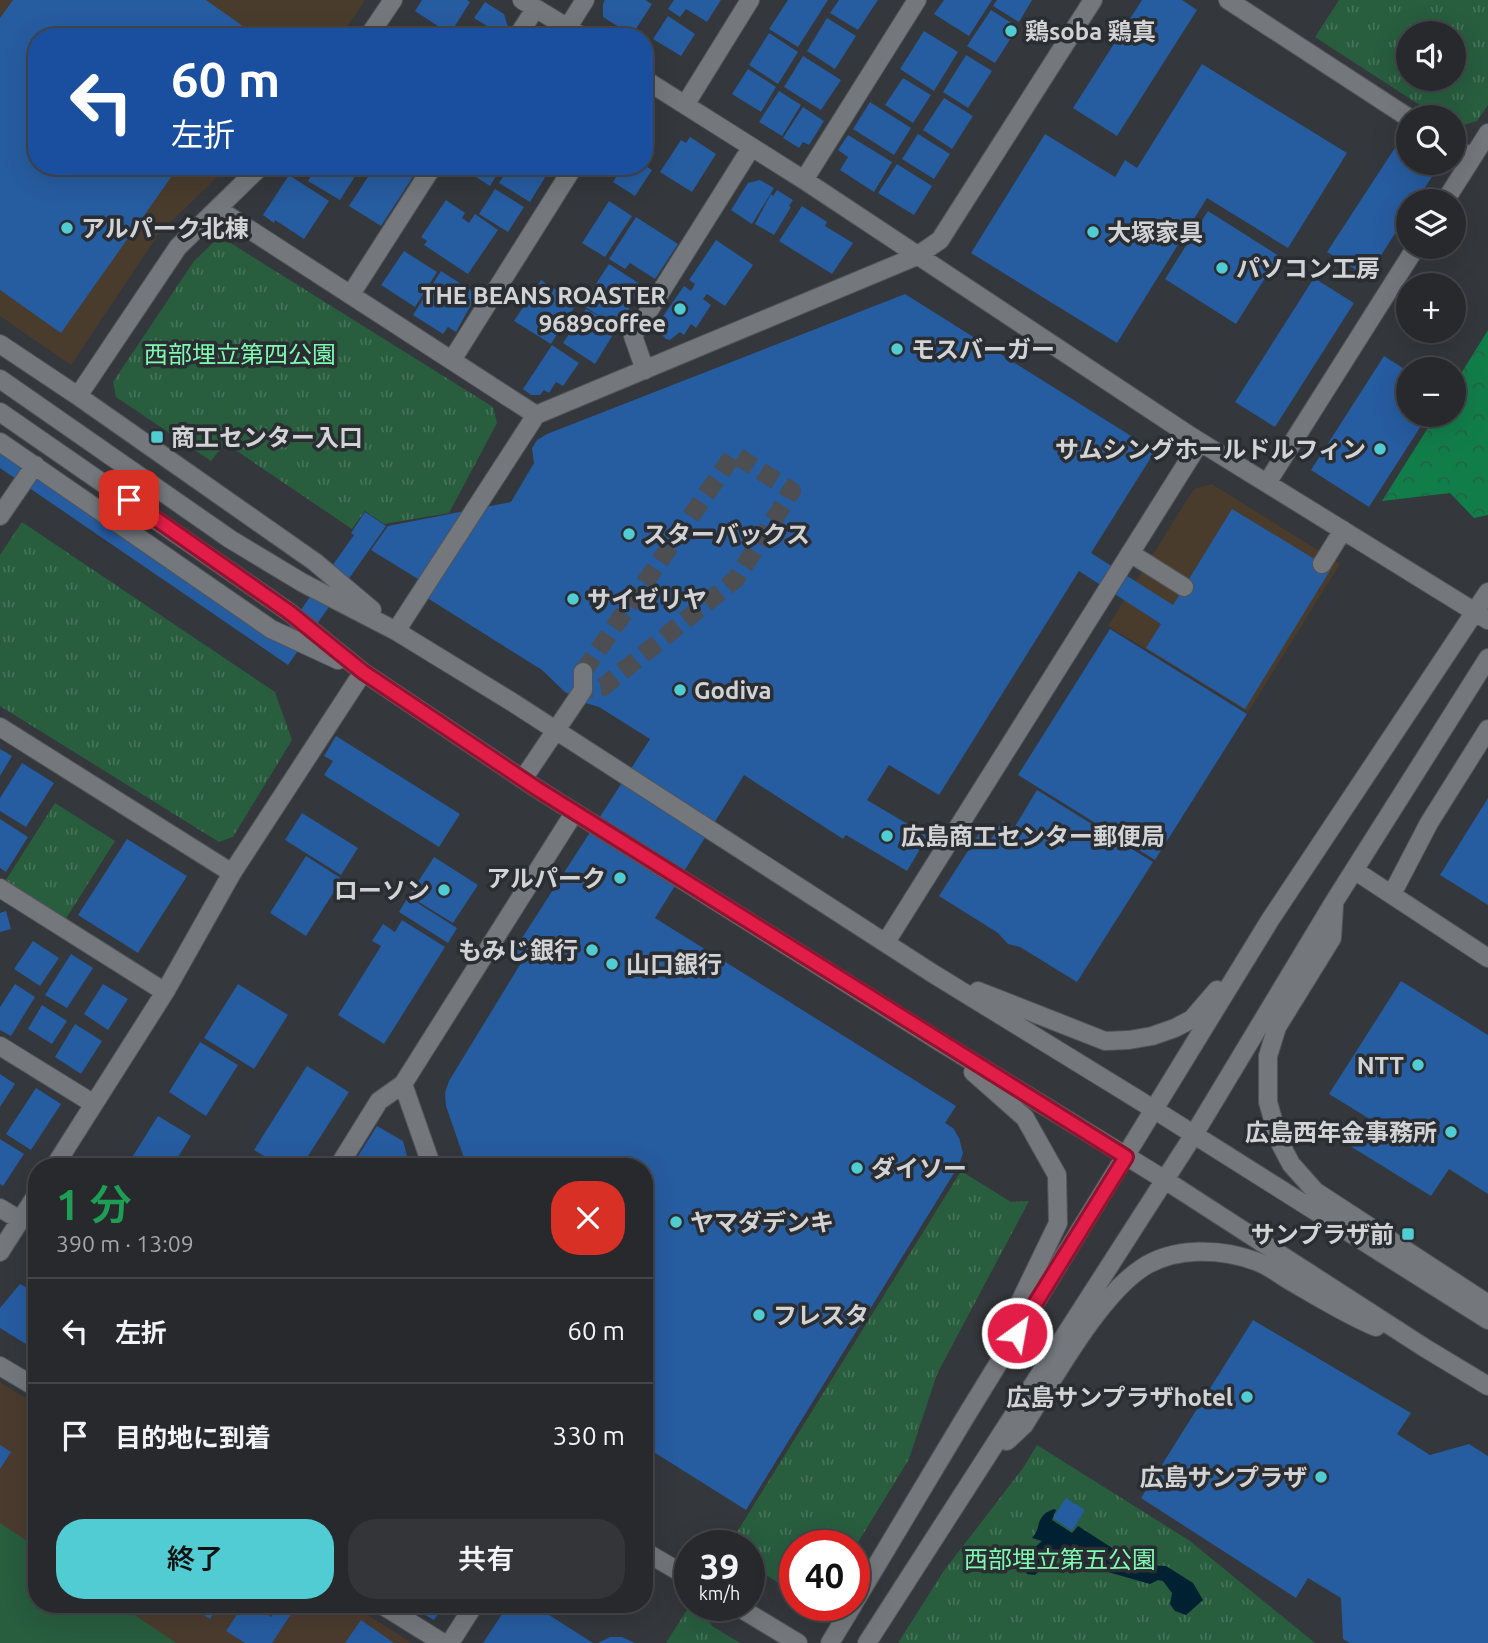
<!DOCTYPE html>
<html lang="ja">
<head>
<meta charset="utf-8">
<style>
	body { margin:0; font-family:Ubuntu,"Noto Sans JP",sans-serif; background:#333538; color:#f1f3f6; height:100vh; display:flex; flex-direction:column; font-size:26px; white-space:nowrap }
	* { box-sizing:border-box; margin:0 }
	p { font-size:23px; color:#a4a6a9 }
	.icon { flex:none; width:38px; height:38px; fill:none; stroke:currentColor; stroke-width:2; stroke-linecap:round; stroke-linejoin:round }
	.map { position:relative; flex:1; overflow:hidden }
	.sheet { position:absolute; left:28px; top:1158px; width:625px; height:455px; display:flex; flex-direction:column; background:#27292c; border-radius:28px; box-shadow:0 7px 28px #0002,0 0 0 2px #434548 }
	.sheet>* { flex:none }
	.guide { position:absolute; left:28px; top:28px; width:625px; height:147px; border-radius:28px; box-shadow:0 7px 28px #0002,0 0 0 2px #434548; background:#1a4fa0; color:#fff; overflow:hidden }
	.buttons { position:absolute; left:1396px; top:21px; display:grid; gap:14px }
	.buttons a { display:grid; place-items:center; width:70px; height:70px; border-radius:50%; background:#27292c; box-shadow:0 7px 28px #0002,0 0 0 2px #434548; font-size:35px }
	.speed { position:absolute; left:674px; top:1530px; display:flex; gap:14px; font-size:35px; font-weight:700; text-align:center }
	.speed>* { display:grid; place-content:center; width:91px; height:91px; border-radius:50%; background:#27292c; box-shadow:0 7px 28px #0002,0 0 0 2px #434548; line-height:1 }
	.speed small { font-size:18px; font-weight:400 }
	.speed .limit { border:10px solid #d22; background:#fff; color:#111 }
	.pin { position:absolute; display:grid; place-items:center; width:60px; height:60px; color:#fff; margin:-30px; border-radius:14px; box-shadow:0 4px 10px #0006 }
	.me { position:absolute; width:77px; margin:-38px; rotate:32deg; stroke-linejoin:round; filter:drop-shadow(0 0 5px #0008) }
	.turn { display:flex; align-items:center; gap:24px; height:147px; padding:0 28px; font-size:32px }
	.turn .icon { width:91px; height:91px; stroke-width:2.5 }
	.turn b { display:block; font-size:49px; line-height:60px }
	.round { display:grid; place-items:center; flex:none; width:74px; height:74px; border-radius:28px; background:#333538 }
	.overview { display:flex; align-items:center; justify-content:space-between; height:119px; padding:0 28px }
	h1 { font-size:42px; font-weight:600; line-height:52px; color:#1e9e55 }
	.primary-button { display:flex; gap:14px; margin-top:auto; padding:14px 28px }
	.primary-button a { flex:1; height:80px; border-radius:28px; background:#51ccd3; color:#111; font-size:28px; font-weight:600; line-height:80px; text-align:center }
	.primary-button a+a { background:#333538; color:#f1f3f6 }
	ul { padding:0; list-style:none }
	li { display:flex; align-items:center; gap:21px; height:105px; padding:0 28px; border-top:2px solid #434548 }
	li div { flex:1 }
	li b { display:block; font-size:26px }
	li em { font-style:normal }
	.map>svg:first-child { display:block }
</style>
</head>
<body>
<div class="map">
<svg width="1488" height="1643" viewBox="0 0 1488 1643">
	<defs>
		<pattern id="grass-tufts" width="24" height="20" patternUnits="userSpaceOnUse" patternTransform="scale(1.75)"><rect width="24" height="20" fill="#285d3e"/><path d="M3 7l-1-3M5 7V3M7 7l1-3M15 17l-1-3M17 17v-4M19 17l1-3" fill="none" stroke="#467359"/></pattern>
		<pattern id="forest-crowns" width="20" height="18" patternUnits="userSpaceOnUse" patternTransform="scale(1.75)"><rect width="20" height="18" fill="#117e4a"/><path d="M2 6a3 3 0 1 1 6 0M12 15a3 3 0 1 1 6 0" fill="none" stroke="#236546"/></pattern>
	</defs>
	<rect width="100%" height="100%" fill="#34373b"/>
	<path fill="#493c2d" d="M 0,0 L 365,0 L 340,37 L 37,37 L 37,166 L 229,166 L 160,232 L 71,365 L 0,316 Z
		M 1212,484 L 1340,564 L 1248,712 L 1108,626 L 1194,489 Z"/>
	<path fill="#4b3b2f" d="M 0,1382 L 37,1405 L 37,1605 L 352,1605 L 412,1643 L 0,1643 Z"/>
	<path fill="url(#grass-tufts)" fill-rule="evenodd" d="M 1339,0 L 1488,0 L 1488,105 L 1477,121 L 1454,128 L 1454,117 L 1438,117 L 1315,37 ZM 1454,33 L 1454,79 L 1409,79 L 1409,33 Z
		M 215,241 L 229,242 L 493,407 L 497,423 L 449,513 L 384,524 L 365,511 L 352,529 L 225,443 L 211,461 L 116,397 L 113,382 L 194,261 Z
		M 22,522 L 275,692 L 292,740 L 233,837 L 219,842 L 0,706 L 0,555 Z
		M 55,803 L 115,841 L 65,920 L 4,883 Z
		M 961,1171 L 1011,1202 L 1029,1201 L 937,1374 L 909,1459 L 854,1549 L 854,1545 L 794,1545 L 794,1596 L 788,1589 L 749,1564 L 749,1545 L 729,1545 Z
		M 1037,1445 L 1190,1541 L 1315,1643 L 898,1643 L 943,1572 L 1023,1468 Z
		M 690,1605 L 698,1605 L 712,1626 L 740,1643 L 666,1643 Z"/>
	<path fill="url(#forest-crowns)" d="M 1488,330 L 1488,515 L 1474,518 L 1450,493 L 1382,501 L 1436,415 L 1454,415 L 1454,385 Z"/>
	<path fill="#285d3e" d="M 0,1523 L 37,1548 L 37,1605 L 120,1605 L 176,1643 L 0,1643 Z"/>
	<path fill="#002131" d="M 1054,1509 L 1056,1510 L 1052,1520 L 1072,1533 L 1078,1526 L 1120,1553 L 1131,1564 L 1166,1566 L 1193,1583 L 1203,1600 L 1186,1615 L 1175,1611 L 1170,1604 L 1172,1593 L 1163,1581 L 1158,1580 L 1150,1584 L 1108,1572 L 1106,1569 L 1091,1569 L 1086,1571 C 1080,1568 1078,1563 1073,1560 C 1056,1547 1046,1566 1035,1575 L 1027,1574 L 1025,1569 L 1032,1550 L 1042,1541 L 1032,1538 C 1042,1528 1034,1516 1054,1509 Z"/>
	<path fill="#265ca0" d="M 13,0 L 206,0 L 258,37 L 37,37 L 37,166 L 179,166 L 61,333 L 0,290 L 0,18 Z
		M 422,0 L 467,0 L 470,2 L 450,34 L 415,11 Z
		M 605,0 L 645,0 L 652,4 L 632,35 L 603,17 L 603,4 Z
		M 674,0 L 721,0 L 707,22 L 686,9 L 680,17 L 668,9 Z
		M 788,0 L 828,0 L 798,47 L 769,29 Z
		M 839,0 L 878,0 L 858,30 L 830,13 Z
		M 944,0 L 992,0 L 969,36 L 934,14 Z
		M 997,0 L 1032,0 L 1019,22 L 993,6 Z
		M 1142,0 L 1182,0 L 1197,10 L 1117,136 L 1073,108 Z
		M 485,2 L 504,14 L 509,30 L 505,37 L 474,18 Z
		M 991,10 L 1018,27 L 995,63 L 967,46 Z
		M 668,16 L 695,34 L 681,56 L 653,39 Z
		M 827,18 L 856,36 L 835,69 L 807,51 Z
		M 924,31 L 958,52 L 934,91 L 900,69 Z
		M 769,33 L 798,52 L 778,84 L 749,65 Z
		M 966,55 L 992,71 L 968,108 L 943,92 Z
		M 803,56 L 841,80 L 821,110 L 784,87 Z
		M 1202,64 L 1347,153 L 1288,248 L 1207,198 L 1117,343 L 971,253 L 1045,134 L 1115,177 L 1125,160 L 1137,168 Z
		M 748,69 L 776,87 L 761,112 L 732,94 Z
		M 903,78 L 931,95 L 913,123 L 885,105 Z
		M 779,91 L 801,105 L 782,136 L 759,122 Z
		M 944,98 L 973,116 L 952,149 L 923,130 Z
		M 870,102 L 911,128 L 894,155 L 853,129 Z
		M 803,107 L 824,121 L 809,145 L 803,142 L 799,148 L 783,138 Z
		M 918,134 L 950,154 L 934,179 L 902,159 Z
		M 848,135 L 892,162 L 874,192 L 840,170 L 848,157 L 838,150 Z
		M 690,137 L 716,154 L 692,192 L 660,172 L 681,140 L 686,143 Z
		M 1402,137 L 1409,141 L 1409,163 L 1441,163 L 1416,201 L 1409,201 L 1409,212 L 1367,277 L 1327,252 Z
		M 897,164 L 932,186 L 914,215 L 878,193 Z
		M 644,165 L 652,170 L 635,196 L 613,182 L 623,166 Z
		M 317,166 L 353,166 L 359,170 L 340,200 L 308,181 Z
		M 375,166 L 420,166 L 381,226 L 349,206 Z
		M 459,166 L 502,166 L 490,186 Z
		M 510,166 L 552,166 L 530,202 L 499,183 Z
		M 289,175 L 329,201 L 304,239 L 275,220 L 274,223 L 263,215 Z
		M 760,180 L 774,188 L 752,224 L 731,210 L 748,183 Z
		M 495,189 L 524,207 L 508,232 L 479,214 Z
		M 777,190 L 793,200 L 789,206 L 791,207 L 774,235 L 755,224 L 771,194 L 773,196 Z
		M 446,200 L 465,213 L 462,218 L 469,223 L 475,214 L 498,230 L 468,274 L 424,245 L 427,241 L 421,237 Z
		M 609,201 L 632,216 L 605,257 L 582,243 Z
		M 802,206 L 827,222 L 825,226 L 853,243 L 832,274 L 779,241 Z
		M 1208,211 L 1279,256 L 1236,324 L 1165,279 Z
		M 636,217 L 678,244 L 655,279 L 630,263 L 625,269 L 609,259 Z
		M 716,240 L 753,265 L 725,306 L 707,294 L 703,299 L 711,305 L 696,328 L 691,324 L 684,335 L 680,332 L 670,340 L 666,339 L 655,328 L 684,286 L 691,291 L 695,284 L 689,280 Z
		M 404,251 L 437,272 L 415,307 L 381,285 Z
		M 609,264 L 643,286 L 595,364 L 563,343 L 586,309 L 604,319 L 582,305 Z
		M 441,271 L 477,294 L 456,332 L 448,327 L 443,334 L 413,315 Z
		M 1314,278 L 1354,303 L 1275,427 L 1235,402 Z
		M 541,280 L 577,303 L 551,344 L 514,321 Z
		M 905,294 L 1155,451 L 1091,553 L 1173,605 L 1232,509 L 1331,569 L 1245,709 L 1146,648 L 1161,624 L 1079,571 L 939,795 L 889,765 L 867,800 L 928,836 L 907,871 L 846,835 L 843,839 L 744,775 L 655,918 L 956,1106 L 945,1123 L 953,1128 L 959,1138 L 963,1153 L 959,1165 L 746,1510 L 644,1446 L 644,1167 L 467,1167 L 446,1106 L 445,1093 L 449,1081 L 524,958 L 513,952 L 650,739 L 599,707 L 582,702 L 565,692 L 542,670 L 421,594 L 417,585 L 418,579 L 371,550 L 388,526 L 511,502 L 534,463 L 532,448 L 537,440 L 547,434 Z
		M 552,345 L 579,363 L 563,386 L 556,382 L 549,393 L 544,390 L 540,395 L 531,395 L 523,389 Z
		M 1384,356 L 1409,372 L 1409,415 L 1428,415 L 1369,507 L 1311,470 Z
		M 0,441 L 283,635 L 354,535 L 351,533 L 365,512 L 386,526 L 288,665 L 0,468 Z
		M 1110,629 L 1247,714 L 1155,860 L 1018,775 Z
		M 336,736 L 460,814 L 439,847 L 324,775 L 333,761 L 324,756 Z
		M 0,749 L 12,756 L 0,776 Z
		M 22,763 L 54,783 L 26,827 L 0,811 L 0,798 Z
		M 1037,790 L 1153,862 L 1077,982 L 1020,947 L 1008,944 L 998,933 L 939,896 L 980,832 L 991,839 L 1003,821 L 1014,828 Z
		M 1488,798 L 1488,905 L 1440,875 Z
		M 302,813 L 358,848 L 341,875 L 285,840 Z
		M 0,819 L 28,837 L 6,872 L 0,868 Z
		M 127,839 L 187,876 L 138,953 L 78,915 Z
		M 306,856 L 342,879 L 306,936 L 270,913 Z
		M 434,857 L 478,885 L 453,923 L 409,896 Z
		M 408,897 L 457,928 L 448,943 L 399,912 Z
		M 6,911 L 11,929 L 0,932 L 0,913 Z
		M 402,920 L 445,947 L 384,1044 L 338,1015 L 381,946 L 372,941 L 383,924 L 395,932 Z
		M 33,941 L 59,958 L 40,986 L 14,969 Z
		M 71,954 L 93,968 L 67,1008 L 45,995 Z
		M 1401,981 L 1488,1035 L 1488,1194 L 1449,1169 L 1431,1196 L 1350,1146 L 1368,1118 L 1329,1094 Z
		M 15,984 L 35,997 L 11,1036 L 0,1030 L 0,1007 Z
		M 103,984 L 128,999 L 108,1030 L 84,1014 Z
		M 238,984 L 288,1015 L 254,1069 L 204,1038 Z
		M 42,1005 L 67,1021 L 52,1044 L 28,1029 Z
		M 75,1024 L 102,1041 L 81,1074 L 55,1057 Z
		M 200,1042 L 238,1065 L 206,1116 L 169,1092 Z
		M 307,1066 L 349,1092 L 301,1167 L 282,1167 L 254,1150 Z
		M 0,1074 L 15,1084 L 0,1107 Z
		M 36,1088 L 61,1104 L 31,1150 L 6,1134 Z
		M 158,1116 L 191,1136 L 172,1167 L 126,1167 Z
		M 377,1126 L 403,1141 L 410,1167 L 351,1167 Z
		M 0,1139 L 24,1154 L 3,1186 L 0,1184 Z
		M 20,1284 L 37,1293 L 37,1351 L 0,1328 L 0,1308 Z
		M 1253,1320 L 1411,1413 L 1397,1434 L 1430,1455 L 1469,1444 L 1488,1456 L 1488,1643 L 1350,1643 L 1343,1639 L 1341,1598 L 1308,1578 L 1296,1598 L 1141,1498 Z
		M 0,1445 L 11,1452 L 0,1469 Z
		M 1066,1498 L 1085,1510 L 1072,1531 L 1053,1518 Z
		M 188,1605 L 219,1605 L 210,1619 Z
		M 232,1605 L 253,1605 L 271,1617 L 279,1605 L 297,1605 L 272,1643 L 245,1643 L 226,1631 L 240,1610 Z
		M 408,1605 L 444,1605 L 434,1620 Z
		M 512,1605 L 535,1606 L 593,1643 L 483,1643 L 504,1611 Z
		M 361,1620 L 394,1643 L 345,1643 Z
		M 610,1637 L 622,1637 L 635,1643 L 598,1643 Z"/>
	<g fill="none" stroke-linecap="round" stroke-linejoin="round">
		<path stroke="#4c4e52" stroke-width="18" stroke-dasharray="18 9" stroke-linecap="butt" d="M 583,672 L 734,454 L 792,491 L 736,579 L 603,687 L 583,690"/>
		<g stroke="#525458" stroke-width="20">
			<path id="minor" d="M 522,0 L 583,37
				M 1228,0 L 1409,118
				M 568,27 L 585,0
				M 368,37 L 393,0
				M 517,37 L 535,9
				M 644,79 L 804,180 L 1192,437 L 1488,620
				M 685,105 L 750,0
				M 1454,147 L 1472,158
				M 804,180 L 917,0
				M 1445,201 L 1488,133
				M 218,209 L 536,415
				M 351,294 L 433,166
				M 0,344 L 78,396 L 315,562 L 372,610
				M 452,360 L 574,166
				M 645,370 L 633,336 L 751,148
				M 0,379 L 230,539 L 303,583 L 396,631 L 512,702 L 932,973 L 1155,1110 L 1488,1320
				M 78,396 L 178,247 L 261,166
				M 0,412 L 289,612 L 363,672 L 536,788 L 937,1040 L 1165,1180 L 1425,1348 L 1488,1386
				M 0,442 L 271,629 L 338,660
				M 1267,483 L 1416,247
				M 0,516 L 35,465
				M 1130,553 L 1184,587
				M 1322,564 L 1343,530
				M 396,631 L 536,415 L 917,256 L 940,240 L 1093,0
				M 0,727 L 232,873
				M 523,779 L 583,690 L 583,672
				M 1354,870 L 1488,958
				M 0,888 L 165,992
				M 1392,894 L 1429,823 L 1488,729
				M 1334,906 L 1332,938 L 1277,1027 L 1268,1056 L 1268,1102 L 1279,1141 L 1291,1164 L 1315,1191 L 1488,1304
				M 886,942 L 1200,442
				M 978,991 L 1105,1041 L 1129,1040 L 1152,1036 L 1175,1028 L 1192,1019 L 1217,990
				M 0,1046 L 94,1104
				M 973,1072 L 1025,1118 L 1057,1175 L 1058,1223 L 1002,1339
				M 54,1167 L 165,992 L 232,873 L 363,672
				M 338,1167 L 379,1101 L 403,1084
				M 432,1167 L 403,1084 L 574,813
				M 0,1208 L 20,1220
				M 0,1252 L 37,1194
				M 0,1366 L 37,1388
				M 1007,1441 L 1024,1425 C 1053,1380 1098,1297 1142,1268 C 1173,1247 1221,1248 1255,1261 C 1268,1265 1280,1275 1292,1282 C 1320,1298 1347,1315 1376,1327
				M 644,1551 L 690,1578
				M 854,1603 L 963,1421 L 1270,920 L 1488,592
				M 382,1605 L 443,1643
				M 735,1605 L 798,1643
				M 450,1643 L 474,1605
				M 830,1643 L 853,1605
				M 867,1643 L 1193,1136 L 1334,902 L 1488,658"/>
		</g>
		<use href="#minor" stroke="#74787c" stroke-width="18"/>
	</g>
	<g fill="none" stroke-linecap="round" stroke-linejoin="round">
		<g stroke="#92132f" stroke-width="18">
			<path id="route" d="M 129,500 L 289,612 L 363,672 L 536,788 L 1126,1157 L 1017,1333"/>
		</g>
		<use href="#route" stroke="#e11d48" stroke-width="12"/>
	</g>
	<g fill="#51ccd3" stroke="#2a2d31" stroke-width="2.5">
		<circle cx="1011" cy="31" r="7"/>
		<circle cx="67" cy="228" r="7"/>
		<circle cx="1093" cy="232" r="7"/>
		<circle cx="1222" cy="268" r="7"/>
		<circle cx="680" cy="309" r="7"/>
		<circle cx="897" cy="349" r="7"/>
		<rect x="150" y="430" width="14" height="14" rx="3.5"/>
		<circle cx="1380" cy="449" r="7"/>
		<circle cx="629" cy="534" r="7"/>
		<circle cx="573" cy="599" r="7"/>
		<circle cx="680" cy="690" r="7"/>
		<circle cx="887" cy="836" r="7"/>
		<circle cx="620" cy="878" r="7"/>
		<circle cx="444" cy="890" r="7"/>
		<circle cx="592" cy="950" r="7"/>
		<circle cx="612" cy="964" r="7"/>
		<circle cx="1418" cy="1065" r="7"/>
		<circle cx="1451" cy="1132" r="7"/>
		<circle cx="857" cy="1168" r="7"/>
		<circle cx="676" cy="1222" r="7"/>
		<rect x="1401" y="1227" width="14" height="14" rx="3.5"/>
		<circle cx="759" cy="1315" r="7"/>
		<circle cx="1247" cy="1397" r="7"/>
		<circle cx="1321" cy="1477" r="7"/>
	</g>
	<g text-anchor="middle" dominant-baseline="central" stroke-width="7" stroke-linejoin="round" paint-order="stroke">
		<g font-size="24" font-weight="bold" fill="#d1d3d5" stroke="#2a2d31" text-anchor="start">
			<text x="1025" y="31">鶏soba 鶏真</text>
			<text x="81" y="228">アルパーク北棟</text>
			<text x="1107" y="232">大塚家具</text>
			<text x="1236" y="268">パソコン工房</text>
			<text x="666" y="295" text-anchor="end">THE BEANS ROASTER<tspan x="666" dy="28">9689coffee</tspan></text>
			<text x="911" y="349">モスバーガー</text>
			<text x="171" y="437">商工センター入口</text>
			<text x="1366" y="449" text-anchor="end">サムシングホールドルフィン</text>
			<text x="643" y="534">スターバックス</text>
			<text x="587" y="599">サイゼリヤ</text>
			<text x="694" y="690">Godiva</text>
			<text x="901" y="836">広島商工センター郵便局</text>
			<text x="606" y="878" text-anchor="end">アルパーク</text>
			<text x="430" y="890" text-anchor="end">ローソン</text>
			<text x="578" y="950" text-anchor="end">もみじ銀行</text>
			<text x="626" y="964">山口銀行</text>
			<text x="1404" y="1065" text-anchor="end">NTT</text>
			<text x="1437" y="1132" text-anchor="end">広島西年金事務所</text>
			<text x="871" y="1168">ダイソー</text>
			<text x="690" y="1222">ヤマダデンキ</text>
			<text x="1394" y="1234" text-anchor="end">サンプラザ前</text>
			<text x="773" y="1315">フレスタ</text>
			<text x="1233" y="1397" text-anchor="end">広島サンプラザhotel</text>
			<text x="1307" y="1477" text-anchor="end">広島サンプラザ</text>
		</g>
		<g font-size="24" fill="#7efbb1" stroke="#2a2d31">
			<text x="240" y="354">西部埋立第四公園</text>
			<text x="1060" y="1559">西部埋立第五公園</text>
		</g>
	</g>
</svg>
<div class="buttons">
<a><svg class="icon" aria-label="sound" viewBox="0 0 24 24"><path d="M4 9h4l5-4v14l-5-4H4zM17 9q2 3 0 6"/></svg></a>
<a><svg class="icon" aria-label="search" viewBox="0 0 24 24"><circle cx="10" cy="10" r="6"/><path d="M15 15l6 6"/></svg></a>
<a><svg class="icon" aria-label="layers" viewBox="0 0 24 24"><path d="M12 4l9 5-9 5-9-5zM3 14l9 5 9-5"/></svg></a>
<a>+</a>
<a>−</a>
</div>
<div class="speed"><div>39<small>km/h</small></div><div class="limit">40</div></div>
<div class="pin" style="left:129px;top:500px;background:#d93025"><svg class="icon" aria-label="arrive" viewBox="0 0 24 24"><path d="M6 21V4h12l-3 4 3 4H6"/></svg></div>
<svg class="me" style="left:1017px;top:1333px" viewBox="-20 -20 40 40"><circle r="17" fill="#e11d48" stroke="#fff" stroke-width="3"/><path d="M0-11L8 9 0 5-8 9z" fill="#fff"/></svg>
<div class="guide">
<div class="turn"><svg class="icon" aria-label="left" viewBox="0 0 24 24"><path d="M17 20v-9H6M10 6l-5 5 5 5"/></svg><div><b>60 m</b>左折</div></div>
</div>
<section class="sheet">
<div class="overview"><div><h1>1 分</h1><p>390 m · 13:09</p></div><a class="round" style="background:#d93025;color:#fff"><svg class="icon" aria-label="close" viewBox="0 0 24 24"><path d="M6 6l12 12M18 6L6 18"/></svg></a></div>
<ul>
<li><svg class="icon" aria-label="left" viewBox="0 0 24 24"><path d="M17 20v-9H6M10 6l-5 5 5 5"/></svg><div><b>左折</b></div><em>60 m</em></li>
<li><svg class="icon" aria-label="arrive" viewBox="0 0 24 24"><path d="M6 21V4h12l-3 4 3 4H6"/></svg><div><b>目的地に到着</b></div><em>330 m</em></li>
</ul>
<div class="primary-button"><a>終了</a><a>共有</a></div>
</section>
</div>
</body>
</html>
